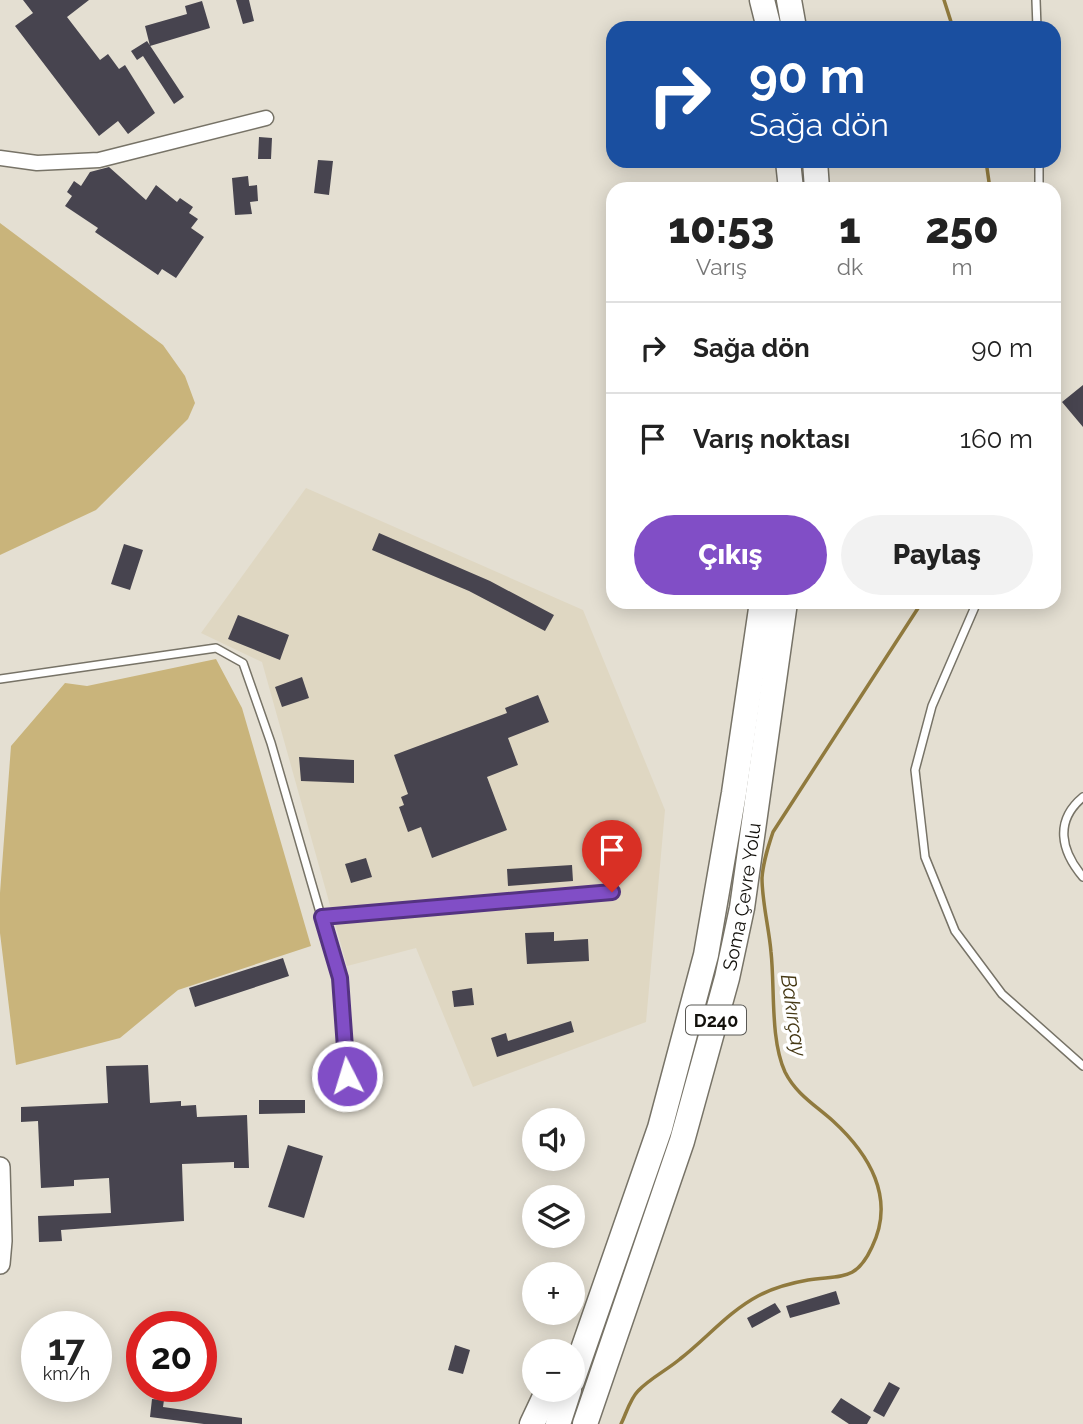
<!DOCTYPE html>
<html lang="tr">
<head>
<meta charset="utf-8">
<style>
	body { margin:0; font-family:Raleway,sans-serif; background:#f2f2f2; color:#222; height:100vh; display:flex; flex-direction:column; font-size:26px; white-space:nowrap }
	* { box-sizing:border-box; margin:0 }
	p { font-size:23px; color:#767676 }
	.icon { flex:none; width:38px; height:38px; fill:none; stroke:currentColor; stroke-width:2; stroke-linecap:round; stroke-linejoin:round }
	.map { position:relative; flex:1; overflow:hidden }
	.side { position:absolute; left:606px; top:182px; width:455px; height:427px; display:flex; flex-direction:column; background:#fff; border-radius:21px; box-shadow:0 4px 18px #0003 }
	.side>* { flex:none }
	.hud { position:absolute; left:606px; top:21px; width:455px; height:147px; border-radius:21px; box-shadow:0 4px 18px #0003; background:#1a4fa0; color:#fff; overflow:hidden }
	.controls { position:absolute; left:522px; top:1108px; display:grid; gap:14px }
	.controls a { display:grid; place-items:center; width:63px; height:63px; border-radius:50%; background:#fff; box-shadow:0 4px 18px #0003; font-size:35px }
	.speed { position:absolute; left:21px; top:1311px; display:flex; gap:14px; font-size:35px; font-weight:700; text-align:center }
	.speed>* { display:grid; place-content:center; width:91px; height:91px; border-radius:50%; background:#fff; box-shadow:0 4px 18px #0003; line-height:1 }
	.speed small { font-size:18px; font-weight:400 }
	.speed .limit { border:10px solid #d22; background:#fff; color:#111 }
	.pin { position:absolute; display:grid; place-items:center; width:60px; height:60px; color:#fff; margin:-72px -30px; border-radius:50% 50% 50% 0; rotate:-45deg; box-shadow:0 0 7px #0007 }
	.pin .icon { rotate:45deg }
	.me { position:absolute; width:77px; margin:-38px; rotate:355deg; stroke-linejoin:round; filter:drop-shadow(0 0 5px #0008) }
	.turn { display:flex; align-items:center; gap:24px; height:147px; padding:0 28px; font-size:32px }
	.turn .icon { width:91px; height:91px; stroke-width:2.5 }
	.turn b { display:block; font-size:49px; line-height:60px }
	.eta { display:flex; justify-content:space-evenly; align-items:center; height:119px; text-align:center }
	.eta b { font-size:42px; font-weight:800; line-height:49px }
	.button { display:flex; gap:14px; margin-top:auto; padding:14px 28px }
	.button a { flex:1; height:80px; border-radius:42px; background:#814ec6; color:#fff; font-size:28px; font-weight:800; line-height:80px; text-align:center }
	.button a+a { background:#f2f2f2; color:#222 }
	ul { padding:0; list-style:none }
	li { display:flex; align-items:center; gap:21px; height:91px; padding:0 28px; border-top:2px solid #e0e0e0 }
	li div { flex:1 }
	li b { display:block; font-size:26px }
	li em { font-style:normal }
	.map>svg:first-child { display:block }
</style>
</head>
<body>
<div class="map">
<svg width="1083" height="1424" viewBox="0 0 1083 1424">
	<rect width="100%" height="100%" fill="#e4dfd2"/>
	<path fill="#dfd7c2" d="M 306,488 L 583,610 L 665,810 L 646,1022 L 473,1087 L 416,948 L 347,966 L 262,662 L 201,633 Z"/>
	<path fill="#c9b47b" d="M 0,223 L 163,345 L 185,376 L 195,403 L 188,419 L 96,510 L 0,555 Z
		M 216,659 L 242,708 L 311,946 L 178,990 L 120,1038 L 16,1065 L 0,933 L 0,893 L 11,746 L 65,683 L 87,686 Z"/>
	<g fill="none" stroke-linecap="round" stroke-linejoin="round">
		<path stroke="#907a3e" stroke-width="3.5" d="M 944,0 L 953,28
			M 986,161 L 990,189
			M 621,1424 C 626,1414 630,1399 638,1391 C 649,1379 667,1370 680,1359 C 706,1339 728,1312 758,1296 C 773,1288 791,1283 808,1280 C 841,1275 856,1282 872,1247 C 896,1198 869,1154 833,1121 C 815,1105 796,1094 785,1072 C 770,1039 775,988 771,952 C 769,928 762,902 762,878 C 763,862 768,847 773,832 L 922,602"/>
	</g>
	<path fill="#47444f" d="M 23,0 L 89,0 L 67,17 L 100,60 L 108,54 L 119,69 L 125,65 L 155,113 L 128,134 L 118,121 L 99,136 L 15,26 L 33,13 Z
		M 236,0 L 249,0 L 254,21 L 243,24 Z
		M 202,1 L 210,28 L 150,46 L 145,26 L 187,14 L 185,6 Z
		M 147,41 L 184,97 L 174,104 L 143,56 L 137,60 L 131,51 Z
		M 259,137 L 272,138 L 271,159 L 258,159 Z
		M 318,160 L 333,161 L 329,195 L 314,193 Z
		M 109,167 L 146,200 L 156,185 L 177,202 L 180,198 L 193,207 L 189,213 L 198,219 L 191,228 L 204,237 L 176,278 L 162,269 L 158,275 L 95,232 L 98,228 L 65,206 L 72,196 L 67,192 L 74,181 L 81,186 L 90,172 Z
		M 248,176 L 249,186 L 257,185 L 258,201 L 250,202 L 252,214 L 235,215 L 232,178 Z
		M 1083,385 L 1083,427 L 1062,402 Z
		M 379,533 L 490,581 L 554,615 L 545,631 L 469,591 L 372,550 Z
		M 124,544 L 143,550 L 130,590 L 111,584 Z
		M 238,615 L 289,635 L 280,660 L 228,639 Z
		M 302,677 L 309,698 L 282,707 L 275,687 Z
		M 538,695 L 549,722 L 508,738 L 518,765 L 487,777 L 507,830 L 432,858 L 421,827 L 408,832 L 399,807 L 404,805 L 401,797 L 408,794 L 394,755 L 507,713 L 505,708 Z
		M 299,757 L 354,760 L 354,783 L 301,781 Z
		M 366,858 L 372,877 L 351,883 L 345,864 Z
		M 572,865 L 573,881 L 508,886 L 507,869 Z
		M 554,932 L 554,941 L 588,939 L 589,961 L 527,964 L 525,933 Z
		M 283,958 L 289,976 L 195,1007 L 189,988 Z
		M 472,988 L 474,1005 L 454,1007 L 452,991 Z
		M 571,1021 L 574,1032 L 497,1057 L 491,1038 L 506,1033 L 508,1041 Z
		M 148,1065 L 150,1103 L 181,1101 L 181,1106 L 196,1105 L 197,1117 L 247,1115 L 249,1168 L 234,1168 L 234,1162 L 182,1164 L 184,1221 L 61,1230 L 62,1241 L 39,1242 L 38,1216 L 111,1213 L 109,1178 L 74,1180 L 74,1186 L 41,1188 L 38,1121 L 21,1122 L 21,1107 L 108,1103 L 106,1066 Z
		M 259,1100 L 305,1100 L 305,1113 L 259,1114 Z
		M 288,1145 L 323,1156 L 304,1218 L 268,1207 Z
		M 836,1291 L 840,1304 L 790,1318 L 786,1306 Z
		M 775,1303 L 781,1312 L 752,1328 L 747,1318 Z
		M 455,1345 L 470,1350 L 463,1374 L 448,1370 Z
		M 889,1382 L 900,1388 L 884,1417 L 873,1411 Z
		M 841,1398 L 871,1417 L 867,1424 L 849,1424 L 831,1412 Z
		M 152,1399 L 164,1400 L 163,1407 L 242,1418 L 242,1424 L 204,1424 L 150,1417 Z"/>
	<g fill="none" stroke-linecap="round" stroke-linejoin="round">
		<g stroke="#777367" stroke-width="10">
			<path id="lane" d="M 1036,0 L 1037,28
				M 1039,161 L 1039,189
				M 977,602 L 932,706 L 915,770 L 925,857 L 955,931 L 1002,994 L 1083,1066
				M 0,679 L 216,648 L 243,663 L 271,743 L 339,978 L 347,1076 L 340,1096
				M 1083,797 C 1054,821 1061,851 1083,877
				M 322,917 L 612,892"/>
		</g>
		<g stroke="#777367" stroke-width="17">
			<path id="street" d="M 0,158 L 37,163 L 99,160 L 266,118"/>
		</g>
		<g stroke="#777367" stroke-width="22">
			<path id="secondary" d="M 0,1167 L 2,1241 L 0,1264"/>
		</g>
		<g stroke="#777367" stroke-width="27">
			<g id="highway">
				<path d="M 762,0 L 769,28"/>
				<path d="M 789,0 L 794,28"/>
				<path d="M 788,161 L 791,189"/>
				<path d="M 815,161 L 817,189"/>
				<path d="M 572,1381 L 660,1128 L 706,955 L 734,793 L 762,602"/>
				<path d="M 532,1424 L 548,1390"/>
				<path d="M 558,1424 L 569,1390"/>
				<path id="s1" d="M 585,1424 L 682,1141 L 727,978 L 742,908 L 785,602"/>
			</g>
		</g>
		<use href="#lane" stroke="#fff" stroke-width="7"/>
		<use href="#street" stroke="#fff" stroke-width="14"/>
		<use href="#secondary" stroke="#fff" stroke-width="19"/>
		<use href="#highway" stroke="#fff" stroke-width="24"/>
	</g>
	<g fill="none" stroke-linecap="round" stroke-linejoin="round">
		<g stroke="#543381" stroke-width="18">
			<path id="route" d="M 347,1076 L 340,978 L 322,917 L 612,892"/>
		</g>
		<use href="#route" stroke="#814ec6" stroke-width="12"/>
	</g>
	<g text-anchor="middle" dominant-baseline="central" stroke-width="7" stroke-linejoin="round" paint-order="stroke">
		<rect fill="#fff" stroke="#595854" stroke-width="2" x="686" y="1005.5" width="60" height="29" rx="5"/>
		<g font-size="18" font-weight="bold" fill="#12100b">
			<text x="716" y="1020">D240</text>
		</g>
		<g font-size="19" fill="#12100b" stroke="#fff">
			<text stroke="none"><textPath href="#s1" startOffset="551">Soma Çevre Yolu</textPath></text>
		</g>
		<g font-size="21" font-style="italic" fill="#453814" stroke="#fff">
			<text transform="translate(794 1015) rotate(82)">Bakırçay</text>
		</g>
	</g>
</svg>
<div class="controls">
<a><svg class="icon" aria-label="sound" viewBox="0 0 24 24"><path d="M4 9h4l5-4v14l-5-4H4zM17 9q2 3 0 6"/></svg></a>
<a><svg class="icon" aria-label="layers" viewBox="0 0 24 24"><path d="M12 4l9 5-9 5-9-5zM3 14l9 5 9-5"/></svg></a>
<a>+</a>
<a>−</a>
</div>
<div class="speed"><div>17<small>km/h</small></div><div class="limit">20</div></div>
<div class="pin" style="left:612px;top:892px;background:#d93025"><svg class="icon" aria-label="arrive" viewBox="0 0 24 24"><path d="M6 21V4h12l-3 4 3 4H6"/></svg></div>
<svg class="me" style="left:347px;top:1076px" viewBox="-20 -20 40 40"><circle r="17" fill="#814ec6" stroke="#fff" stroke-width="3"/><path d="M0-11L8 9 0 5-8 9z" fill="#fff"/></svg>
<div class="hud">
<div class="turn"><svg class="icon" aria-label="right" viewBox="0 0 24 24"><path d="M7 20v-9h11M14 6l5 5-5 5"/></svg><div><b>90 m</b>Sağa dön</div></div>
</div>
<section class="side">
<div class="eta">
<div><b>10:53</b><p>Varış</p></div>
<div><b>1</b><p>dk</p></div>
<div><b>250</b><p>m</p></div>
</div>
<ul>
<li><svg class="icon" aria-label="right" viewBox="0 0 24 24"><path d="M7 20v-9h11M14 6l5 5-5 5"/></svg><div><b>Sağa dön</b></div><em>90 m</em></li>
<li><svg class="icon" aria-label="arrive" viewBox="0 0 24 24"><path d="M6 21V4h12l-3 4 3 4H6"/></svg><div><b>Varış noktası</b></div><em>160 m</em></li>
</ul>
<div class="button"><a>Çıkış</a><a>Paylaş</a></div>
</section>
</div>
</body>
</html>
